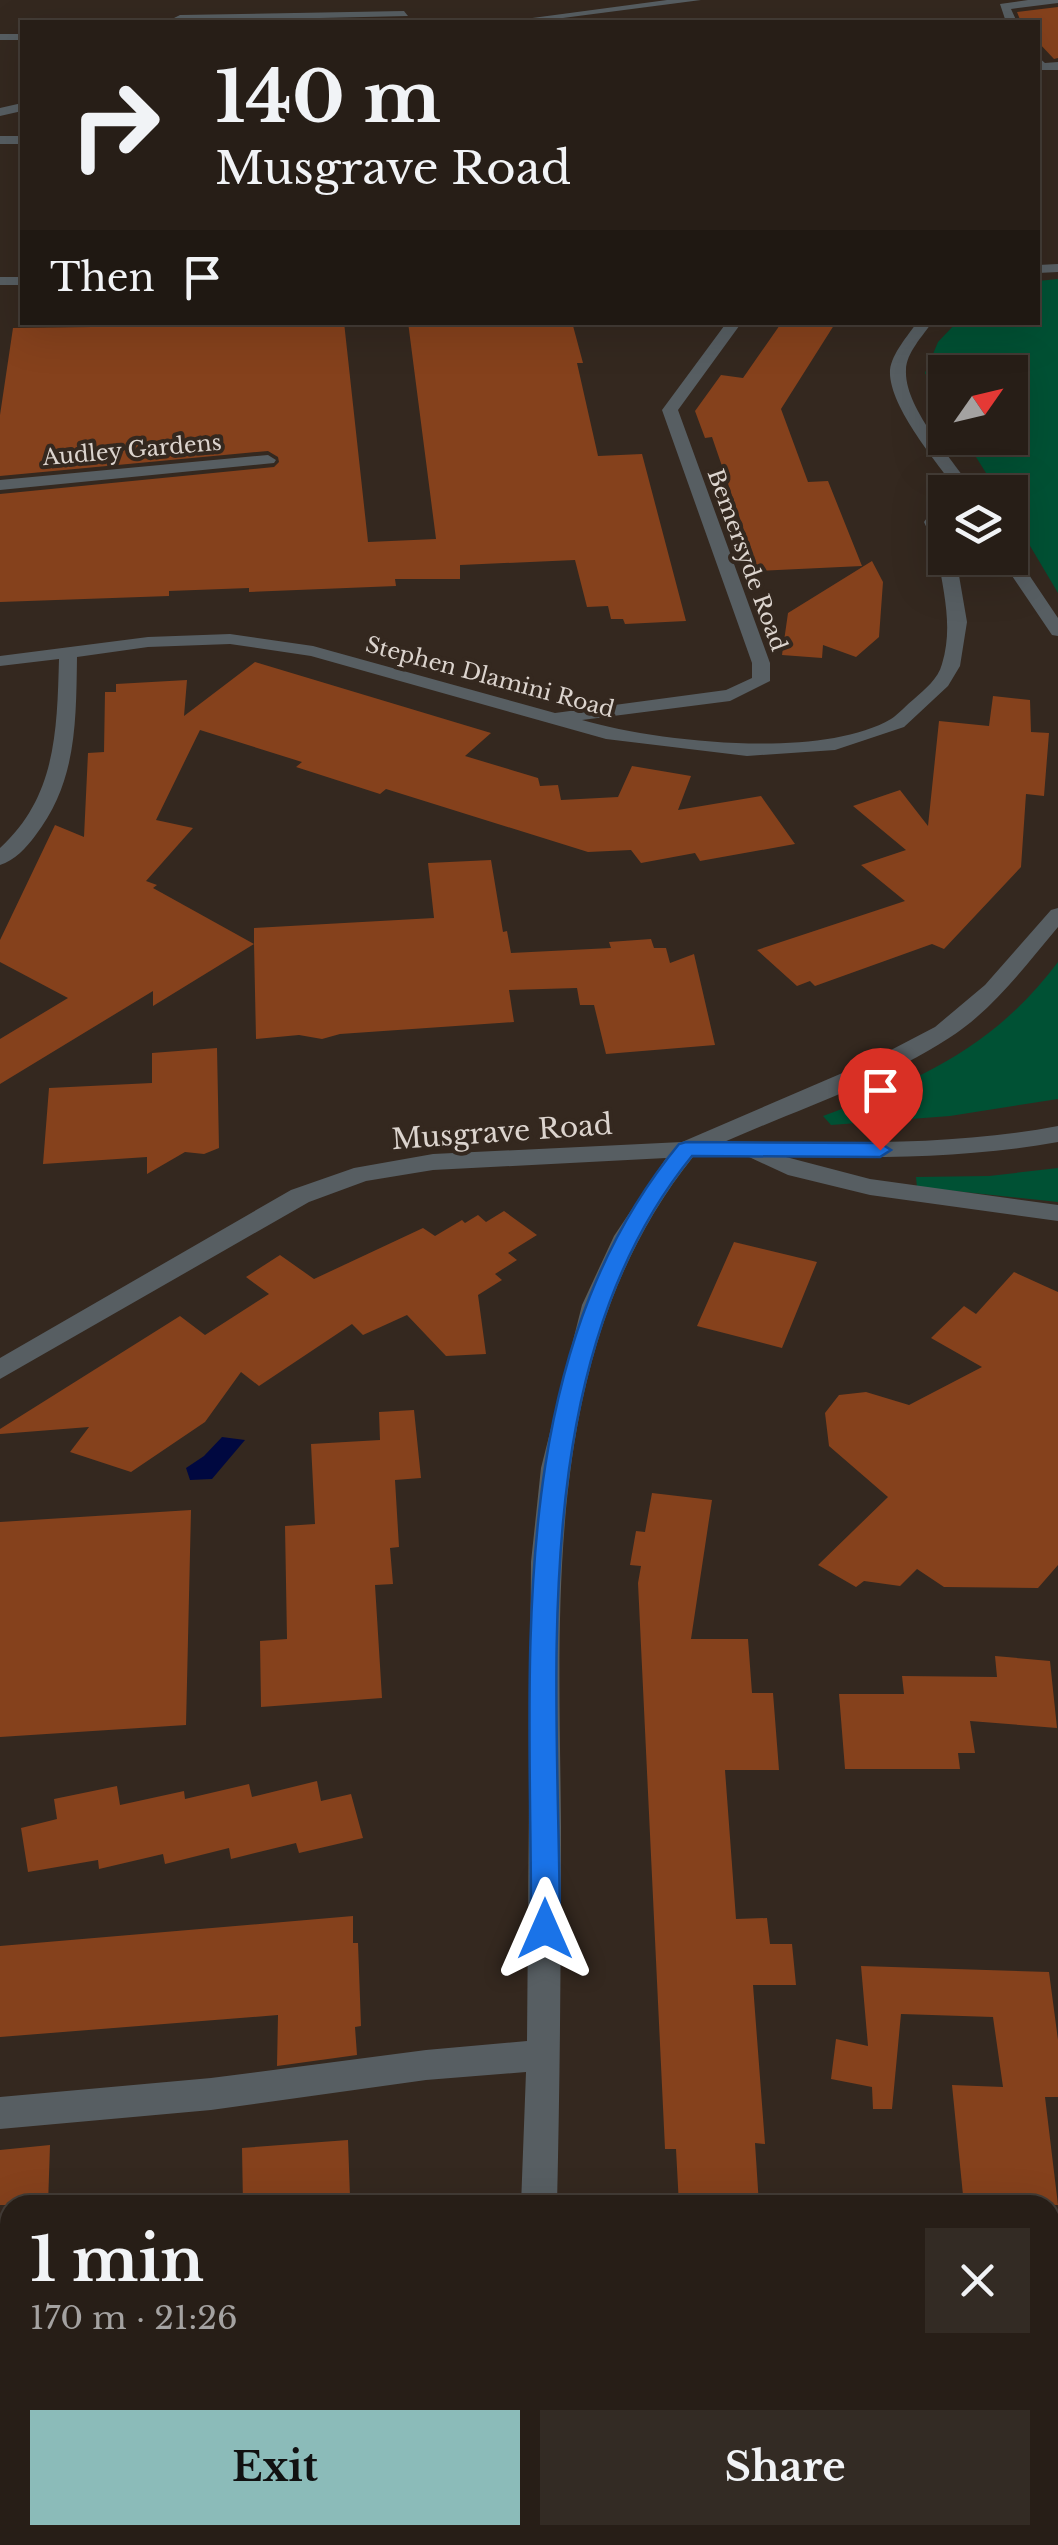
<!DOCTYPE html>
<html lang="en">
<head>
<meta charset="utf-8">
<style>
	body { margin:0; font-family:"Libre Baskerville",serif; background:#332b24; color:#f1f3f6; height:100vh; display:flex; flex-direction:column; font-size:38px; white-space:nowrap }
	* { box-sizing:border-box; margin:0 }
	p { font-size:32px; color:#a4a2a1 }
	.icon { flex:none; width:55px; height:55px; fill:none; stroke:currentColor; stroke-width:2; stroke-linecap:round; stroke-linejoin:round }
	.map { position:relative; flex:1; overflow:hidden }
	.sheet { position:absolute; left:0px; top:2195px; width:1060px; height:350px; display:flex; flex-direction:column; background:#271e17; border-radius:30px 30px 0 0; box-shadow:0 10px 40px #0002,0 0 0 2px #433c36 }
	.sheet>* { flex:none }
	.hud { position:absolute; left:20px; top:20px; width:1020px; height:305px; border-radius:0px; box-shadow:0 10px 40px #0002,0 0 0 2px #433c36; background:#271e17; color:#f1f3f6; overflow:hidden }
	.needle { width:65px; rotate:56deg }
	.fabs { position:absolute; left:928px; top:355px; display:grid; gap:20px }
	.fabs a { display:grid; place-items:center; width:100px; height:100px; border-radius:0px; background:#271e17; box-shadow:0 10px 40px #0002,0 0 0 2px #433c36; font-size:50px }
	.pin { position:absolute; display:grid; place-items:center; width:85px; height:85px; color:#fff; margin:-102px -42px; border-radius:50% 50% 50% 0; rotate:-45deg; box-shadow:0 0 10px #0007 }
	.pin .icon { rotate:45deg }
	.me { position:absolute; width:110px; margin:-55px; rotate:0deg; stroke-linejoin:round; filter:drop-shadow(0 0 8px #0008) }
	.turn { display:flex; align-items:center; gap:35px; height:210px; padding:0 30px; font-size:45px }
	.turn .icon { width:130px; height:130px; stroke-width:2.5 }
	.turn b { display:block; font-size:70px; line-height:85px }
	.then { display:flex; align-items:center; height:95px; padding:0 30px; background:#0003; gap:20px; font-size:38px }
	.round { display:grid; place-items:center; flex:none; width:105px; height:105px; border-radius:0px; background:#332b24 }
	.overview { display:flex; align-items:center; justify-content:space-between; height:170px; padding:0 30px }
	h1 { font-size:60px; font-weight:700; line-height:75px }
	.button { display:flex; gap:20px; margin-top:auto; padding:20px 30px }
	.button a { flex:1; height:115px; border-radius:0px; background:#8bbbb9; color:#111; font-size:40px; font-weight:700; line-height:115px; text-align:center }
	.button a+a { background:#332b24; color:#f1f3f6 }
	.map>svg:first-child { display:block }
</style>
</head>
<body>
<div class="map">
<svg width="1058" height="2545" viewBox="0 0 1058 2545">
	<rect width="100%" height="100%" fill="#34281f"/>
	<path fill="#005134" d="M 1058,279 L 1058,593 L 1010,512 L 1010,492 L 998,492 L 964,438 L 1010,438 L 1010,372 L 945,372 L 945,408 L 925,373 L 938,342 L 956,323 L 1038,322 L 1038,281 Z
		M 1058,962 L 1058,1099 L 950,1116 L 831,1125 L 823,1116 C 920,1080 994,1047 1058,962 Z
		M 1058,1168 L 1058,1202 L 917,1187 L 916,1177 L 989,1176 Z"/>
	<path fill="#000840" d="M 222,1437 L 245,1440 L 212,1479 L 190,1480 L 186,1468 L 204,1456 Z"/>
	<path fill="#85411c" d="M 1058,7 L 1058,58 L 1054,59 L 1038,42 L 1038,22 L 1021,22 L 1017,12 Z
		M 94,322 L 344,322 L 368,542 L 436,539 L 408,322 L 572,322 L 583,363 L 577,363 L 598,456 L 642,454 L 686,621 L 625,624 L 623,619 L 611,619 L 608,606 L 587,607 L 575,560 L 460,565 L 460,579 L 395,579 L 396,586 L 249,592 L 249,588 L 169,591 L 169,596 L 0,602 L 0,494 L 274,467 L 279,462 L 278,457 L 268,451 L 0,476 L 0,415 L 13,328 L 93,327 Z
		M 782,322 L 836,322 L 781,409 L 808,482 L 828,481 L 862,566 L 758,571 L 712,437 L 705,438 L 695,411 L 721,375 L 743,378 Z
		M 872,561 L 883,582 L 879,637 L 856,657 L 823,645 L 822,658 L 782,655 L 788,613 Z
		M 255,662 L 491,733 L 465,756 L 538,778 L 540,786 L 558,785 L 561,800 L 618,797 L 632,766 L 691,776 L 678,810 L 761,796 L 795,844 L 700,861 L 695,853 L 641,863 L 631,850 L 588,852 L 386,789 L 380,794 L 296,767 L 302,762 L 200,730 L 156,820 L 193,828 L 146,881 L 157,885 L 153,888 L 254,944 L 254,928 L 434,918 L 428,863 L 491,860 L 503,932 L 507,931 L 511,953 L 611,948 L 609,942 L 651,939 L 654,948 L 666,948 L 670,963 L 694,954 L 715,1045 L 606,1054 L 594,1005 L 580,1005 L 577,988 L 509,990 L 514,1022 L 340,1034 L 322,1039 L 299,1035 L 256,1039 L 254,944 L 153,1006 L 153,991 L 0,1084 L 0,1039 L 68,998 L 0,962 L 0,940 L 55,825 L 84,837 L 88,753 L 104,752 L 105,692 L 116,692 L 116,684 L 187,680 L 184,716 Z
		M 993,696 L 1030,700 L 1031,732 L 1049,733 L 1044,796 L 1026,794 L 1021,867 L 944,949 L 932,944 L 815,986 L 810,981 L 797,986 L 757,950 L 905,901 L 861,865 L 906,850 L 853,806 L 900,790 L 928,826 L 939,721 L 989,726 Z
		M 217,1048 L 219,1148 L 204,1154 L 185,1152 L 147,1174 L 147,1157 L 43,1164 L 49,1088 L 152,1083 L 152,1053 Z
		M 504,1211 L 537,1235 L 508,1253 L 517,1260 L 495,1274 L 502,1280 L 478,1295 L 486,1354 L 446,1356 L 407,1315 L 363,1335 L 352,1324 L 259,1386 L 241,1372 L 205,1422 L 131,1472 L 70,1452 L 89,1427 L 0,1434 L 0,1429 L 180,1316 L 205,1335 L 269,1294 L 246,1277 L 280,1255 L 314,1279 L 423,1228 L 435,1236 L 462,1220 L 465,1223 L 478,1215 L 486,1222 Z
		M 734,1242 L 817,1262 L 782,1348 L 697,1326 Z
		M 1014,1272 L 1058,1292 L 1058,1565 L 1038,1588 L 944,1587 L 917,1569 L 900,1586 L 864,1581 L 856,1587 L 818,1565 L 888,1497 L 829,1446 L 825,1413 L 839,1395 L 866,1392 L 909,1405 L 982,1367 L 931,1338 L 964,1306 L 976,1314 Z
		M 414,1410 L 421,1478 L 395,1480 L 399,1547 L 390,1548 L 393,1584 L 375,1585 L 382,1698 L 261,1707 L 260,1641 L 287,1639 L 285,1526 L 315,1524 L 311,1444 L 380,1440 L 379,1412 Z
		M 652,1493 L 712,1500 L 691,1639 L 748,1639 L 752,1693 L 773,1693 L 779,1770 L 725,1770 L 736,1919 L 767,1918 L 770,1944 L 792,1944 L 796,1985 L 753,1985 L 765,2144 L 755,2143 L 759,2205 L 679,2205 L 676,2149 L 665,2149 L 638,1583 L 641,1566 L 630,1565 L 636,1531 L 645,1532 Z
		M 191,1510 L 186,1725 L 0,1737 L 0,1522 Z
		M 995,1656 L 1050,1661 L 1057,1728 L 970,1721 L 975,1753 L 958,1753 L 960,1769 L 845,1769 L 839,1694 L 904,1694 L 902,1676 L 997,1677 Z
		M 317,1781 L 321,1801 L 351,1794 L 363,1838 L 299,1853 L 296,1843 L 231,1859 L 229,1848 L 165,1864 L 163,1854 L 99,1869 L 98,1860 L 28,1872 L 21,1828 L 57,1819 L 54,1799 L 117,1786 L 120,1805 L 184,1791 L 185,1799 L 249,1784 L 252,1797 Z
		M 353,1916 L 353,1943 L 358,1943 L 361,2026 L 355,2027 L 357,2055 L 277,2066 L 278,2015 L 0,2037 L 0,1946 Z
		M 861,1966 L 1049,1972 L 1058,2040 L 1058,2097 L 1045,2097 L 1058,2205 L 964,2205 L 952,2085 L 1003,2087 L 993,2017 L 901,2014 L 892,2109 L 873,2109 L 872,2087 L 831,2079 L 836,2039 L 868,2046 Z
		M 348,2140 L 350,2197 L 343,2197 L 343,2205 L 243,2205 L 242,2148 Z
		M 50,2145 L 48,2205 L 0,2205 L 0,2150 Z"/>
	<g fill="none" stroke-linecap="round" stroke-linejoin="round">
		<path fill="#575e62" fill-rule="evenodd" d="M 667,0 L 701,0 L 532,22 L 502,22 Z
			M 1028,0 L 1058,0 L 1058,3 L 1011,9 L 1017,22 L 1006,22 L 1000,4 Z
			M 404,11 L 408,16 L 180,21 L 174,18 L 180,15 Z
			M 0,34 L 22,34 L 22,40 L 0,40 Z
			M 1038,57 L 1045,63 L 1058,62 L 1058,70 L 1038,70 Z
			M 22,103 L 22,111 L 0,116 L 0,108 Z
			M 0,136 L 22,136 L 22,144 L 0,144 Z
			M 1058,264 L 1058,272 L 1038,273 L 1038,265 Z
			M 0,277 L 22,277 L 22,285 L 0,285 Z
			M 727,322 L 742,322 L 678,410 L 770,663 L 770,681 L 730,701 L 582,720 C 658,742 821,760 891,719 C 899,714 906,705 914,699 C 925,689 938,679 942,664 C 953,628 944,594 938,558 L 945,553 L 945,558 L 956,558 L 967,622 L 960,666 L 948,686 L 904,727 L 835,750 L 747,756 L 606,739 L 311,656 L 230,644 L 148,647 L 77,657 C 76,722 77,782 35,836 C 27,847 14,861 0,865 L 0,848 C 56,797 57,731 59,659 L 0,666 L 0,656 L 148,637 L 230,634 L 313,646 L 555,713 L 726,690 L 752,678 L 752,663 L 662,410 Z
			M 917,322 L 932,322 C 923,336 906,353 906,370 C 904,409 955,461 974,492 L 958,492 C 938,463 888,406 890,370 C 892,353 908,336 917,322 Z
			M 268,455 L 276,460 L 274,463 L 0,490 L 0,480 Z
			M 945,500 L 945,516 L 940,522 L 945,531 L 945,553 L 936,548 L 924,522 L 939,501 Z
			M 1010,553 L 1015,554 L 1058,618 L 1058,636 L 1052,635 L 1000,558 L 1010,558 Z
			M 1058,908 L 1058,927 C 1025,966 993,1010 949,1038 C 881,1082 799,1109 724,1142 C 835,1142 949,1147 1058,1126 L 1058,1142 C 969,1158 877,1158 786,1157 L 870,1179 L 1058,1205 L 1058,1221 L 870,1195 L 788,1175 L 749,1157 L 693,1157 C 542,1346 559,1598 561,1826 C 561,1953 560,2078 557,2205 L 521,2205 L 526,2072 L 426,2080 L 211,2110 L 0,2129 L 0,2097 L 211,2078 L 426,2050 L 527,2041 L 531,1562 L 541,1468 L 582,1305 L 614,1236 L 666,1158 L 433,1170 L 366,1181 L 309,1202 L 0,1379 L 0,1358 L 291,1190 L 354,1168 L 433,1154 L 682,1142 L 868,1062 L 935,1027 L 985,985 L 1051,910 Z
			M 1050,2314 L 1058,2314 L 1058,2350 L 1050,2350 Z
			M 510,2535 L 548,2535 L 548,2545 L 510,2545 Z"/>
	</g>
	<path fill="#1a73e8" stroke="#114b97" stroke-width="2.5" d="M 686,1142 L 880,1143 L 891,1150 L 880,1157 L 692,1156 C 524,1363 559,1678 560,1929 L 556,1938 L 545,1942 L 535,1938 L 531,1929 C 532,1666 500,1361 679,1144 Z"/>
	<g text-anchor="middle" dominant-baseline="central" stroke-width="8" stroke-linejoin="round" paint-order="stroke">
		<g font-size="22" fill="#dcd4ce" stroke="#34281f">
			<text transform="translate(132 450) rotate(-5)">Audley Gardens</text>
			<text transform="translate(747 560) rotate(70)">Bemersyde Road</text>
			<text transform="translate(490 677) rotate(15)">Stephen Dlamini Road</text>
		</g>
		<g font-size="28" fill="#dcd4ce" stroke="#34281f">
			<text transform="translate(502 1132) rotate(-4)">Musgrave Road</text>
		</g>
	</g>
</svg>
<div class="fabs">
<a><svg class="needle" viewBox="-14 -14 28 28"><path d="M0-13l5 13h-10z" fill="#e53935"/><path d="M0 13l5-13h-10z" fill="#a4a2a1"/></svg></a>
<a><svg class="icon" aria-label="layers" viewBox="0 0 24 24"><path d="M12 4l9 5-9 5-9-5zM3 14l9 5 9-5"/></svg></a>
</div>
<div class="pin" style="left:880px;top:1150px;background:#d93025"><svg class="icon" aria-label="arrive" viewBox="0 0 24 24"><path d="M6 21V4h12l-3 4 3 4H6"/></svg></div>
<svg class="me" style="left:545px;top:1929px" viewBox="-20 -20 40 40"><path d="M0-17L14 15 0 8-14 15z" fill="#1a73e8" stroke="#fff" stroke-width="4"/></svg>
<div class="hud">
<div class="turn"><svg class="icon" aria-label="right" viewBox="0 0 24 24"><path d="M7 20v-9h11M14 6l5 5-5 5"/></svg><div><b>140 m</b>Musgrave Road</div></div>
<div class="then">Then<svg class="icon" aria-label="arrive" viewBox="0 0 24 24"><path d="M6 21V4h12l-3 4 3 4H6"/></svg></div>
</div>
<section class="sheet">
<div class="overview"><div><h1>1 min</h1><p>170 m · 21:26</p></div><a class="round"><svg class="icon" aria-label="close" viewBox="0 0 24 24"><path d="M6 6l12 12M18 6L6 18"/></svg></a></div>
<div class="button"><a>Exit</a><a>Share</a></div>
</section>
</div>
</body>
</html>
